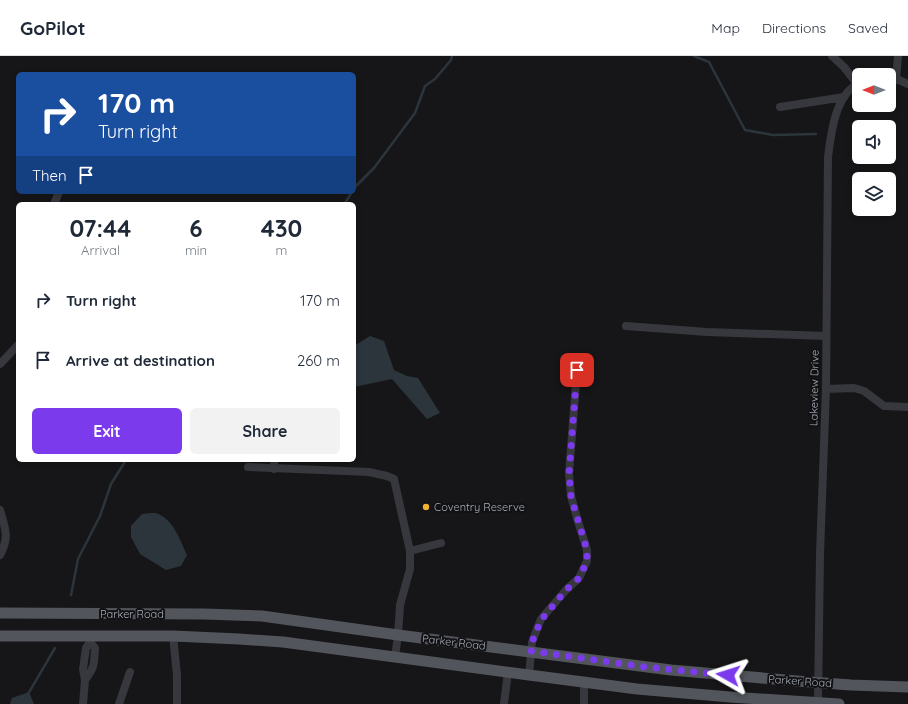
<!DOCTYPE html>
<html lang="en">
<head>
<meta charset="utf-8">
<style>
	body { margin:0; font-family:Quicksand,sans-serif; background:#f2f2f3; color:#1f2937; height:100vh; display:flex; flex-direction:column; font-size:15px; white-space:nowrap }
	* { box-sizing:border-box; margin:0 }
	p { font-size:13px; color:#747a83 }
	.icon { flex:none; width:22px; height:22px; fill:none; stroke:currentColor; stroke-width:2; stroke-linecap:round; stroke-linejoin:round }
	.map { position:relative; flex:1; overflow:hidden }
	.drawer { position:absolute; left:16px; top:146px; width:340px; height:260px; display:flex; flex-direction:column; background:#fff; border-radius:6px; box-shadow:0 2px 6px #0003 }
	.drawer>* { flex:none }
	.hud { position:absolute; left:16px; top:16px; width:340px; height:122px; border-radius:6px; box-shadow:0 2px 6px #0003; background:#1a4fa0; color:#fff; overflow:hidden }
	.needle { width:26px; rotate:270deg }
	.fabs { position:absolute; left:852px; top:12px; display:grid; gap:8px }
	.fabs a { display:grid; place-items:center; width:44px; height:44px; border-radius:6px; background:#fff; box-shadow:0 2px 6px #0003; font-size:20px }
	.pin { position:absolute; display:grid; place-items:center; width:34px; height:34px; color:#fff; margin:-17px; border-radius:8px; box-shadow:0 2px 6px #0006 }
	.me { position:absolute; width:44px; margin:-22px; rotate:276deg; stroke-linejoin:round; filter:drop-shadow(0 0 3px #0008) }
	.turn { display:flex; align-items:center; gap:14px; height:84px; padding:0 16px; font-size:18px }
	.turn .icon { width:52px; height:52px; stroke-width:2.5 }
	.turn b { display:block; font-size:28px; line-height:34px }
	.then { display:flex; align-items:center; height:38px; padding:0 16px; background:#0003; gap:8px; font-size:15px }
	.eta { display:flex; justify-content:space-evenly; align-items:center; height:68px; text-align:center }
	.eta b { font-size:24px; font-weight:700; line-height:28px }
	.action { display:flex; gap:8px; margin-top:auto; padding:8px 16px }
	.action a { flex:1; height:46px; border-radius:6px; background:#7c3aed; color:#fff; font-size:16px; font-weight:700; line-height:46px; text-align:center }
	.action a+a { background:#f2f2f3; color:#1f2937 }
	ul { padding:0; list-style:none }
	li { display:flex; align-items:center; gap:12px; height:60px; padding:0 16px }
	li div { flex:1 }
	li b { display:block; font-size:15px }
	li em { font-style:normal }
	header { display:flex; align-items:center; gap:24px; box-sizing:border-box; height:56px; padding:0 20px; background:#fff; border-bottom:1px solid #e0e1e3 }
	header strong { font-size:19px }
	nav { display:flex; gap:22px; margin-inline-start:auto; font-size:14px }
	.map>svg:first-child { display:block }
</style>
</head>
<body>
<header>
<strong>GoPilot</strong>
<nav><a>Map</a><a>Directions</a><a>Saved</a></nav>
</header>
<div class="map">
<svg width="908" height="648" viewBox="0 0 908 648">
	<rect width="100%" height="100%" fill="#161618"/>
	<path fill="#2c353c" d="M 370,280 L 384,285 L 394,314 L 407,320 L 418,322 L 440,357 L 427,363 L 392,323 L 354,331 L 354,290 Z
		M 151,457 C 154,457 158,457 160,459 C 174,465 181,486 187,499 L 181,510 L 166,514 L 140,498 L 131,481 L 131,470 L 142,458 Z
		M 29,636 L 34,648 L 10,648 L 12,642 Z"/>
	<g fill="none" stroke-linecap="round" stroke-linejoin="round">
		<path stroke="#2c353c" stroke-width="2.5" d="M 694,0 L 709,6 L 745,74 L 773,79 L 816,78
			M 354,132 L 374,112 L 415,57 L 425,30 L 435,23 L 451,4 L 452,0
			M 342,148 L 345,147 L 352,136
			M 71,539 L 78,503 L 100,460 L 111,428 L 126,404
			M 28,638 L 55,592"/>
		<path stroke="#37383d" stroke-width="8" d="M 832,0 L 844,11 L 857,28
			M 889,23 L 899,24 L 908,28
			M 896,24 L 898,0
			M 780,51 L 844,41
			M 54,148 L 59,136
			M 626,270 L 707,276 L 826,280
			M 0,308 L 18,289
			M 826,333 L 854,332 L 864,335 L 884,350 L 908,351
			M 248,411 L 369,416 L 387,420 L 394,423 L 410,495 L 410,513 L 400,549 L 398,579 L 395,601
			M 274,413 L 274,404
			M 0,454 C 5,472 10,481 0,499
			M 410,495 L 441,487
			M 90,580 L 90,586 L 95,592 C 94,608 95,611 85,624 L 83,613 L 86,592 L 90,586
			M 173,580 L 177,619 L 177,648
			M 529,619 L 532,586 L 541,563 L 566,534 L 579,522 L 587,505 L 587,494 L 577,462 L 571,440 L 569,418 L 577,314
			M 818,647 L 820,498 L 826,333 L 828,101 C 831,77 835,39 859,27
			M 83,648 L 85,624
			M 119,648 L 130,616
			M 504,648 L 508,616
			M 584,648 L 584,626"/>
		<path stroke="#53555c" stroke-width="11" d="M 0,557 L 204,558 L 262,560 L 398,579 L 671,614 L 797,625 L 851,629 L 908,631
			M 0,580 L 173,580 L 239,583 L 283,586 L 529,619 L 637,633 L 730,641 L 839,648"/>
	</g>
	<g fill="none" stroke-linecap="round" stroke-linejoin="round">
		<path stroke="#7c3aed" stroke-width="7" stroke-dasharray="0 12.6" d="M 577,314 L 569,418 L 571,440 L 574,451 L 587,494 L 587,505 L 579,522 L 566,534 L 541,564 L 532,586 L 531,595 L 646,611 L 728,619"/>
	</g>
	<circle fill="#f2b134" stroke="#111113" stroke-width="1.5" cx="426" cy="451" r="4"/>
	<g text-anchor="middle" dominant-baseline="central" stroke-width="4" stroke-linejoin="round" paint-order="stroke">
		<g font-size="11" fill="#a8adb8" stroke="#111113">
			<text transform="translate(814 332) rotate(-89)">Lakeview Drive</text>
			<text x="132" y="558">Parker Road</text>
			<text transform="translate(454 586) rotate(7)">Parker Road</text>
			<text transform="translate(800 625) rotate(4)">Parker Road</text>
		</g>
		<g font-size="11" fill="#a8adb8" stroke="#111113" text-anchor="start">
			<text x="434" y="451">Coventry Reserve</text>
		</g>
	</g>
</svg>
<div class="fabs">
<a><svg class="needle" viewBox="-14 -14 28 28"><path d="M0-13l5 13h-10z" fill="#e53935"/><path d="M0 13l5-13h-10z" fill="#747a83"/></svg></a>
<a><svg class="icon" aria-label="sound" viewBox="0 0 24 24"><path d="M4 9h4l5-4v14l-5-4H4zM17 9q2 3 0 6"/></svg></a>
<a><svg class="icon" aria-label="layers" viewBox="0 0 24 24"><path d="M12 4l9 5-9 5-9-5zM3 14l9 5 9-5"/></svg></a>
</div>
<div class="pin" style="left:577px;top:314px;background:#d93025"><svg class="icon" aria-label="arrive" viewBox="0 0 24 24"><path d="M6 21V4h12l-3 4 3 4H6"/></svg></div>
<svg class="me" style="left:728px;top:619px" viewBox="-20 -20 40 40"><path d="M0-17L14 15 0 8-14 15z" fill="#7c3aed" stroke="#fff" stroke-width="4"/></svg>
<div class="hud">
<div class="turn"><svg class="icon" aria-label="right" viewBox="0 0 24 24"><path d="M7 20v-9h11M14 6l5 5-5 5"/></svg><div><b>170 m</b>Turn right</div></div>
<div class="then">Then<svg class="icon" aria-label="arrive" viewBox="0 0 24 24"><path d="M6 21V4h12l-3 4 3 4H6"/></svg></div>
</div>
<section class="drawer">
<div class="eta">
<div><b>07:44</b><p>Arrival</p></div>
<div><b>6</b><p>min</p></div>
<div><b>430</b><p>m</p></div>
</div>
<ul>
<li><svg class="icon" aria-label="right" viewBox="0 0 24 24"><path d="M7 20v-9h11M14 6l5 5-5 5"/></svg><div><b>Turn right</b></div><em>170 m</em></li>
<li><svg class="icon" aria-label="arrive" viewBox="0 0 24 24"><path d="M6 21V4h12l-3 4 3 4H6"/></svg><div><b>Arrive at destination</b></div><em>260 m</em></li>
</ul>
<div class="action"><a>Exit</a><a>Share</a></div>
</section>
</div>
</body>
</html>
